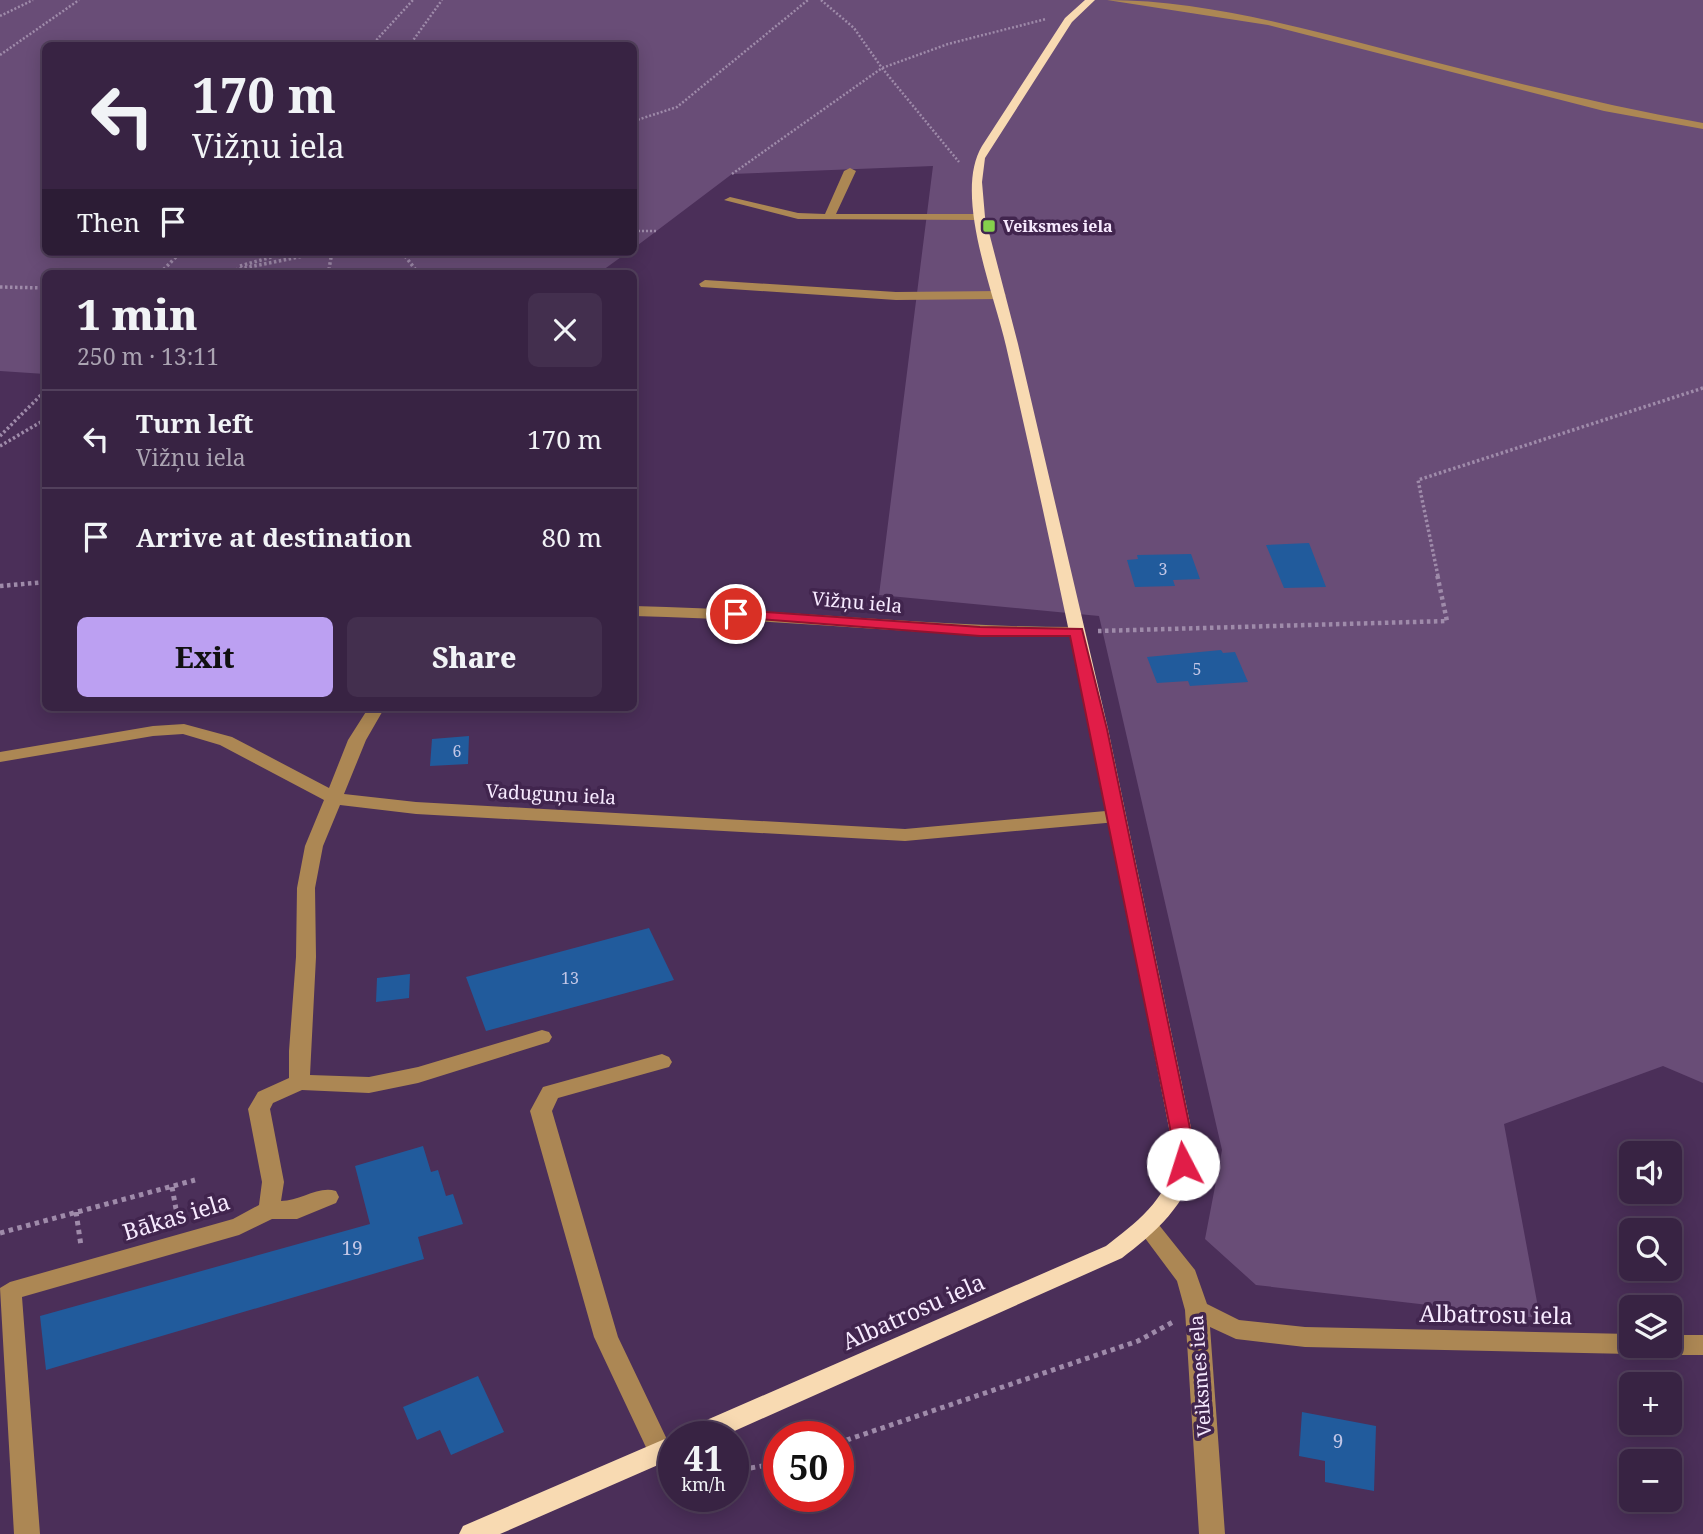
<!DOCTYPE html>
<html lang="en">
<head>
<meta charset="utf-8">
<style>
	body { margin:0; font-family:"Noto Serif",serif; background:#432f4e; color:#f1f3f6; height:100vh; display:flex; flex-direction:column; font-size:26px; white-space:nowrap }
	* { box-sizing:border-box; margin:0 }
	p { font-size:23px; color:#aba4b2 }
	.icon { flex:none; width:38px; height:38px; fill:none; stroke:currentColor; stroke-width:2; stroke-linecap:round; stroke-linejoin:round }
	.map { position:relative; flex:1; overflow:hidden }
	.side { position:absolute; left:42px; top:270px; width:595px; height:441px; display:flex; flex-direction:column; background:#382343; border-radius:10px; box-shadow:0 4px 18px #0003,0 0 0 2px #52405c }
	.side>* { flex:none }
	.top-card { position:absolute; left:42px; top:42px; width:595px; height:214px; border-radius:10px; box-shadow:0 4px 18px #0003,0 0 0 2px #52405c; background:#382343; color:#f1f3f6; overflow:hidden }
	.buttons { position:absolute; left:1619px; top:1141px; display:grid; gap:14px }
	.buttons a { display:grid; place-items:center; width:63px; height:63px; border-radius:10px; background:#382343; box-shadow:0 4px 18px #0003,0 0 0 2px #52405c; font-size:35px }
	.speed { position:absolute; left:658px; top:1421px; display:flex; gap:14px; font-size:35px; font-weight:700; text-align:center }
	.speed>* { display:grid; place-content:center; width:91px; height:91px; border-radius:50%; background:#382343; box-shadow:0 4px 18px #0003,0 0 0 2px #52405c; line-height:1 }
	.speed small { font-size:18px; font-weight:400 }
	.speed .limit { border:10px solid #d22; background:#fff; color:#111 }
	.pin { position:absolute; display:grid; place-items:center; width:60px; height:60px; color:#fff; margin:-30px; border:4px solid #fff; border-radius:50%; box-shadow:0 2px 7px #0007 }
	.me { position:absolute; width:77px; margin:-38px; rotate:355deg; stroke-linejoin:round; filter:drop-shadow(0 0 5px #0008) }
	.turn { display:flex; align-items:center; gap:24px; height:147px; padding:0 35px; font-size:32px }
	.turn .icon { width:91px; height:91px; stroke-width:2.5 }
	.turn b { display:block; font-size:49px; line-height:60px }
	.then { display:flex; align-items:center; height:66px; padding:0 35px; background:#0003; gap:14px; font-size:26px }
	.round { display:grid; place-items:center; flex:none; width:74px; height:74px; border-radius:10px; background:#432f4e }
	.summary { display:flex; align-items:center; justify-content:space-between; height:119px; padding:0 35px }
	h1 { font-size:42px; font-weight:800; line-height:52px }
	.cta { display:flex; gap:14px; margin-top:auto; padding:14px 35px }
	.cta a { flex:1; height:80px; border-radius:10px; background:#bca0f2; color:#111; font-size:28px; font-weight:800; line-height:80px; text-align:center }
	.cta a+a { background:#432f4e; color:#f1f3f6 }
	ul { padding:0; list-style:none }
	li { display:flex; align-items:center; gap:21px; height:98px; padding:0 35px; border-top:2px solid #52405c }
	li div { flex:1 }
	li b { display:block; font-size:26px }
	li em { font-style:normal }
	.map>svg:first-child { display:block }
</style>
</head>
<body>
<div class="map">
<svg width="1703" height="1534" viewBox="0 0 1703 1534">
	<rect width="100%" height="100%" fill="#4b2f59"/>
	<path fill="#694d77" d="M 0,0 L 1703,0 L 1703,1083 L 1663,1066 L 1504,1124 L 1540,1318 L 1256,1285 L 1205,1239 L 1222,1150 L 1099,616 L 879,595 L 933,166 L 732,174 L 634,248 L 634,46 L 46,46 L 46,252 L 628,252 L 599,273 L 46,273 L 45,374 L 0,371 Z"/>
	<path fill="#215b9c" d="M 1309,543 L 1326,587 L 1284,588 L 1266,545 Z
		M 1191,554 L 1200,579 L 1173,580 L 1175,586 L 1135,587 L 1127,560 L 1138,559 L 1137,555 Z
		M 1221,650 L 1223,653 L 1235,652 L 1248,682 L 1190,686 L 1188,681 L 1157,683 L 1147,657 Z
		M 469,736 L 468,764 L 430,766 L 432,739 Z
		M 649,928 L 674,980 L 486,1031 L 466,977 Z
		M 410,974 L 409,998 L 376,1002 L 377,978 Z
		M 423,1146 L 431,1172 L 438,1170 L 446,1196 L 453,1194 L 463,1224 L 418,1237 L 424,1259 L 46,1370 L 40,1316 L 370,1224 L 355,1166 Z
		M 478,1376 L 504,1432 L 451,1455 L 440,1430 L 417,1440 L 403,1407 Z
		M 1302,1412 L 1376,1426 L 1374,1491 L 1325,1482 L 1325,1461 L 1299,1456 Z"/>
	<g fill="none" stroke-linecap="round" stroke-linejoin="round">
		<path stroke="#9f8baa" stroke-width="2.5" stroke-dasharray="2 2" stroke-linecap="butt" d="M 821,0 L 854,28 L 882,68 L 959,162
			M 0,16 L 33,0
			M 371,46 L 413,0
			M 409,46 L 442,0
			M 0,55 L 79,0
			M 634,121 L 677,107 L 808,0
			M 732,174 L 882,68 L 948,44 L 1046,19
			M 634,231 L 658,231"/>
		<path stroke="#9f8baa" stroke-width="3.5" stroke-dasharray="2.5 2.5" stroke-linecap="butt" d="M 402,252 L 418,273
			M 240,266 L 289,252
			M 160,273 L 181,252
			M 220,273 L 323,252
			M 325,273 L 329,269 L 332,252
			M 0,287 L 46,288
			M 0,436 L 46,390
			M 0,446 L 46,419
			M 1438,576 L 1418,480 L 1703,388"/>
		<path stroke="#9f8baa" stroke-width="4.5" stroke-dasharray="3.5 3.5" stroke-linecap="butt" d="M 0,586 L 46,582
			M 1098,631 L 1447,621 L 1437,574"/>
		<path stroke="#9f8baa" stroke-width="5" stroke-dasharray="4.5 4.5" stroke-linecap="butt" d="M 172,1187 L 178,1220
			M 76,1212 L 81,1246
			M 0,1233 L 195,1180
			M 838,1443 L 1138,1341 L 1173,1322
			M 733,1471 L 779,1463
			M 671,1482 L 674,1481"/>
		<path fill="#ac8754" fill-rule="evenodd" d="M 1107,0 C 1201,0 1299,27 1388,50 C 1493,77 1597,104 1703,123 L 1703,129 L 1604,111 L 1268,25 Z
			M 850,168 L 856,171 L 836,214 L 979,214 L 985,217 L 979,220 L 798,219 L 724,200 L 730,197 L 798,213 L 825,214 L 844,171 Z
			M 705,280 L 896,292 L 1000,291 L 1006,295 L 1000,299 L 896,300 L 701,287 L 699,284 Z
			M 634,606 C 782,609 928,627 1076,627 L 1084,632 L 1076,637 C 928,637 782,619 634,616 Z
			M 369,707 L 385,707 L 366,740 L 344,794 L 416,802 L 905,829 L 1117,810 L 1126,816 L 1117,822 L 905,841 L 416,814 L 340,805 L 323,846 L 315,888 L 316,957 L 310,1075 L 369,1077 L 418,1067 L 542,1030 L 549,1032 L 552,1037 L 549,1042 L 418,1083 L 369,1093 L 302,1090 L 273,1103 L 270,1109 L 284,1182 L 281,1201 C 300,1201 319,1185 336,1191 L 339,1197 L 336,1203 L 297,1219 L 272,1219 L 239,1235 L 22,1297 L 40,1534 L 14,1534 L 0,1288 L 10,1282 L 233,1219 L 259,1205 L 262,1182 L 248,1109 L 258,1092 L 289,1078 L 289,1051 L 296,957 L 297,888 L 305,846 L 324,800 L 220,745 L 183,734 L 153,736 L 0,762 L 0,752 L 153,726 L 184,724 L 232,737 L 329,788 L 348,740 Z
			M 662,1054 L 669,1057 L 672,1062 L 669,1067 L 558,1098 L 552,1111 L 618,1337 L 673,1452 L 670,1460 L 661,1463 L 652,1460 L 594,1337 L 530,1111 L 543,1087 Z
			M 1147,1217 L 1155,1220 L 1195,1270 L 1207,1304 L 1239,1320 L 1305,1327 L 1631,1334 L 1631,1346 L 1642,1346 L 1639,1351 L 1631,1354 L 1305,1347 L 1236,1339 L 1210,1327 L 1225,1534 L 1199,1534 L 1185,1310 L 1177,1281 L 1136,1226 L 1139,1220 Z
			M 1670,1335 L 1703,1335 L 1703,1355 L 1670,1355 L 1662,1352 L 1659,1346 L 1670,1346 Z"/>
		<path fill="#f8dab2" fill-rule="evenodd" d="M 1085,0 L 1095,0 L 1072,22 L 985,158 L 982,182 L 985,217 L 1018,344 L 1108,729 L 1191,1128 C 1192,1139 1194,1150 1194,1160 C 1192,1202 1152,1235 1122,1258 L 721,1437 L 683,1437 L 686,1429 L 1106,1246 C 1133,1225 1170,1198 1172,1161 C 1173,1150 1170,1139 1169,1128 C 1118,867 1066,605 1006,346 C 994,293 953,194 982,146 L 1065,18 Z
			M 674,1435 L 678,1437 L 674,1437 L 674,1458 L 500,1534 L 459,1534 L 463,1526 Z"/>
	</g>
	<path fill="#e11d48" stroke="#92132f" stroke-width="2" d="M 736,610 L 980,627 L 1082,629 L 1107,729 L 1190,1128 L 1193,1164 L 1190,1169 L 1183,1172 L 1176,1169 L 1173,1164 L 1170,1128 L 1070,636 L 980,636 L 731,617 L 729,614 Z"/>
	<rect fill="#85cf4c" stroke="#41254e" stroke-width="2.5" x="982" y="219" width="14" height="14" rx="3.5"/>
	<g text-anchor="middle" dominant-baseline="central" stroke-width="7" stroke-linejoin="round" paint-order="stroke">
		<g font-size="16" font-weight="bold" fill="#f7eaff" stroke="#41254e" text-anchor="start">
			<text x="1003" y="226">Veiksmes iela</text>
		</g>
		<g font-size="16" fill="#c2c6e6">
			<text x="1163" y="569">3</text>
			<text x="1197" y="669">5</text>
			<text x="457" y="751">6</text>
			<text x="570" y="978">13</text>
		</g>
		<g font-size="19" fill="#f7eaff" stroke="#41254e">
			<text transform="translate(857 602) rotate(5)">Vižņu iela</text>
			<text transform="translate(551 794) rotate(3)">Vaduguņu iela</text>
			<text transform="translate(1200 1376) rotate(-94)">Veiksmes iela</text>
		</g>
		<g font-size="19" fill="#c2c6e6">
			<text x="352" y="1248">19</text>
			<text x="1338" y="1441">9</text>
		</g>
		<g font-size="23" fill="#f7eaff" stroke="#41254e">
			<text transform="translate(176 1216) rotate(-17)">Bākas iela</text>
			<text transform="translate(913 1311) rotate(-24)">Albatrosu iela</text>
			<text transform="translate(1496 1314) rotate(1)">Albatrosu iela</text>
		</g>
	</g>
</svg>
<div class="buttons">
<a><svg class="icon" aria-label="sound" viewBox="0 0 24 24"><path d="M4 9h4l5-4v14l-5-4H4zM17 9q2 3 0 6"/></svg></a>
<a><svg class="icon" aria-label="search" viewBox="0 0 24 24"><circle cx="10" cy="10" r="6"/><path d="M15 15l6 6"/></svg></a>
<a><svg class="icon" aria-label="layers" viewBox="0 0 24 24"><path d="M12 4l9 5-9 5-9-5zM3 14l9 5 9-5"/></svg></a>
<a>+</a>
<a>−</a>
</div>
<div class="speed"><div>41<small>km/h</small></div><div class="limit">50</div></div>
<div class="pin" style="left:736px;top:614px;background:#d93025"><svg class="icon" aria-label="arrive" viewBox="0 0 24 24"><path d="M6 21V4h12l-3 4 3 4H6"/></svg></div>
<svg class="me" style="left:1183px;top:1164px" viewBox="-20 -20 40 40"><circle r="19" fill="#fff"/><path d="M0-13L10 11 0 6-10 11z" fill="#e11d48"/></svg>
<div class="top-card">
<div class="turn"><svg class="icon" aria-label="left" viewBox="0 0 24 24"><path d="M17 20v-9H6M10 6l-5 5 5 5"/></svg><div><b>170 m</b>Vižņu iela</div></div>
<div class="then">Then<svg class="icon" aria-label="arrive" viewBox="0 0 24 24"><path d="M6 21V4h12l-3 4 3 4H6"/></svg></div>
</div>
<section class="side">
<div class="summary"><div><h1>1 min</h1><p>250 m · 13:11</p></div><a class="round"><svg class="icon" aria-label="close" viewBox="0 0 24 24"><path d="M6 6l12 12M18 6L6 18"/></svg></a></div>
<ul>
<li><svg class="icon" aria-label="left" viewBox="0 0 24 24"><path d="M17 20v-9H6M10 6l-5 5 5 5"/></svg><div><b>Turn left</b><p>Vižņu iela</p></div><em>170 m</em></li>
<li><svg class="icon" aria-label="arrive" viewBox="0 0 24 24"><path d="M6 21V4h12l-3 4 3 4H6"/></svg><div><b>Arrive at destination</b></div><em>80 m</em></li>
</ul>
<div class="cta"><a>Exit</a><a>Share</a></div>
</section>
</div>
</body>
</html>
